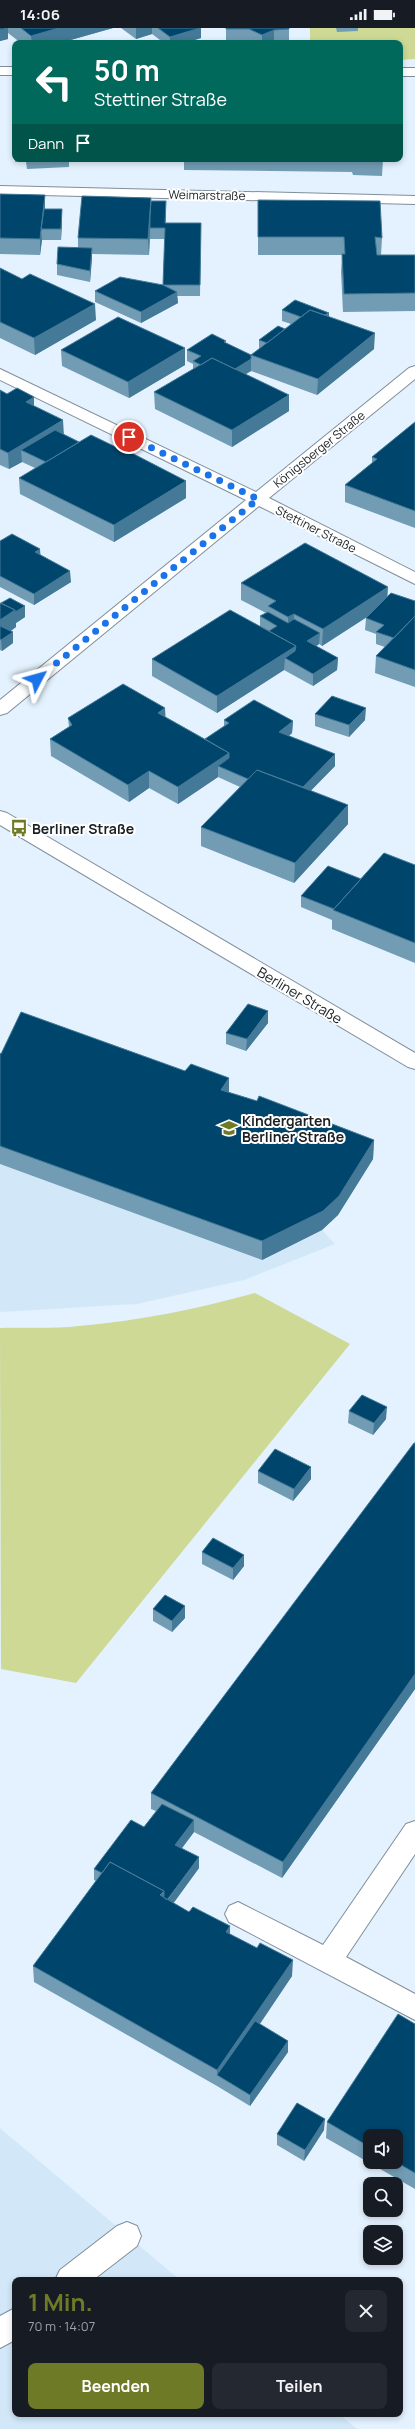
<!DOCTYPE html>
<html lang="de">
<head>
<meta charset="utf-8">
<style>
	body { margin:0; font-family:Manrope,sans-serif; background:#242831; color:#f1f3f6; height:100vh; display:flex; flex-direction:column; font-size:15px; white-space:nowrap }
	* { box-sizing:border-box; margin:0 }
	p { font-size:13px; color:#9ea1a6 }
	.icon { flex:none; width:22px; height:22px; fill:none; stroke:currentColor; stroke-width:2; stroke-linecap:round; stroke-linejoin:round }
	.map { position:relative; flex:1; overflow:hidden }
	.panel { position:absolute; left:12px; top:2249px; width:391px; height:140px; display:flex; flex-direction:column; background:#171b24; border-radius:8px; box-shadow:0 2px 6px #0003 }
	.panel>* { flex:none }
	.guide { position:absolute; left:12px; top:12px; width:391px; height:122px; border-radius:8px; box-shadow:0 2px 6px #0003; background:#00695c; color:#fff; overflow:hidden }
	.buttons { position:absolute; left:363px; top:2101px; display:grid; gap:8px }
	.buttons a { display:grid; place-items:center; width:40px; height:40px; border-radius:8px; background:#171b24; box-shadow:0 2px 6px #0003; font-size:20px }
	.pin { position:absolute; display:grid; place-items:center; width:34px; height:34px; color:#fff; margin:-17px; border:2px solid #fff; border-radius:50%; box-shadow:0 1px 4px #0007 }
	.me { position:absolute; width:44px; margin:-22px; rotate:51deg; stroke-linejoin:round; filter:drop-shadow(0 0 3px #0008) }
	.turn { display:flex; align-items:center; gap:14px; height:84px; padding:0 16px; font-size:18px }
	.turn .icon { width:52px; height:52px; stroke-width:2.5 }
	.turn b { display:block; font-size:28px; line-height:34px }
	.then { display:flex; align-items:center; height:38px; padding:0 16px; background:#0003; gap:8px; font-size:15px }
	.round { display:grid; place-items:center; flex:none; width:42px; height:42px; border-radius:8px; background:#242831 }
	.headline { display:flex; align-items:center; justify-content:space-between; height:68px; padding:0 16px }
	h1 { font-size:24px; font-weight:700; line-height:30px; color:#6f7a26 }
	.primary-button { display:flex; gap:8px; margin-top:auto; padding:8px 16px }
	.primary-button a { flex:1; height:46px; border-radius:8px; background:#6f7a26; color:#fff; font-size:16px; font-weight:700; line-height:46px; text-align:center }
	.primary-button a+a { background:#242831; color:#f1f3f6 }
	.status { display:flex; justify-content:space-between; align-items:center; height:28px; padding:0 20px; background:#171b24; direction:ltr }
	.status svg { height:11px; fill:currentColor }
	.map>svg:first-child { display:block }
</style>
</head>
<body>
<div class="status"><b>14:06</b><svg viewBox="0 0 49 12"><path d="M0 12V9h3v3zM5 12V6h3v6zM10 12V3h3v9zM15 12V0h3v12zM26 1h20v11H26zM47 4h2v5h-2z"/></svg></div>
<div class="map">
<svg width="415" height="2401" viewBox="0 0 415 2401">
	<rect width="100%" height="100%" fill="#e3f2fe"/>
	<path fill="#d2e8f9" d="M 0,1136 L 262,1232 L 322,1202 L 335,1216 L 244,1252 L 137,1276 L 0,1284 Z
		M 0,2100 L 180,2252 L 15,2252 L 15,2386 L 339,2386 L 357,2401 L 0,2401 Z"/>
	<path fill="#cdd995" d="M 310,0 L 415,0 L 415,31 L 400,32 L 400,15 L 310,15 Z
		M 255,1265 L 350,1316 L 76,1655 L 1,1641 L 0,1300 C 26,1299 53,1301 79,1298 C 138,1293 197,1281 255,1265 Z"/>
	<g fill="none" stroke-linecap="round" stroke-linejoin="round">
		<g stroke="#808e99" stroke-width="2">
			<path id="minor" d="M 0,39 L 15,39 L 15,47 L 0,47 Z
				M 400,40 L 415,40 L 415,48 L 400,48 Z
				M 0,158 L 415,168 L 415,176 L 0,166 Z
				M 415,338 L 415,351 L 269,470 L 415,544 L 415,556 L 259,478 L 7,685 L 0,687 L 0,672 L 246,472 L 0,352 L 0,341 L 256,464 L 409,340 Z
				M 0,783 L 7,785 L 415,1025 L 415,1041 L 408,1039 L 0,797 Z
				M 415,1793 L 415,1826 L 346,1929 L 415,1966 L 415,1992 L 229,1894 L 225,1886 L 229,1878 L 238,1874 L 323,1917 L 406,1796 Z
				M 127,2194 L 137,2198 L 141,2208 L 137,2218 L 93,2252 L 55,2252 L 60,2242 L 117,2198 Z
				M 15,2280 L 15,2312 L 0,2320 L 0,2288 Z"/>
		</g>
		<use href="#minor" fill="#fff" fill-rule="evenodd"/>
	</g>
	<path fill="#729cb4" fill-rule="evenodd" d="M 0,0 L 113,0 L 60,15 L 21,15 L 8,5 L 8,11 L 0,13 Z
		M 121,0 L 201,0 L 201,10 L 185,15 L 164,15 L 152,6 L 136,11 Z
		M 289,0 L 289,15 L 226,15 L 226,1 Z
		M 336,0 L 373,0 L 358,0 L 358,3 L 337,4 Z
		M 15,68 L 15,128 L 13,69 Z
		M 15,131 L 92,131 L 69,132 L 69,139 L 27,141 L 26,134 L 15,134 Z
		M 124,131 L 383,131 L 382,148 L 353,147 L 352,144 L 272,143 L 184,142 L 184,134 L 124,134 Z
		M 0,166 L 45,181 L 62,181 L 62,192 L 61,212 L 42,212 L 40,227 L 0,226 Z
		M 258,172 L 382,210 L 381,227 L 415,227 L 415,283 L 343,284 L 341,244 L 342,227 L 258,227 Z
		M 151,173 L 166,184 L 166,195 L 201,195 L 200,268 L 177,268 L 178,275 L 141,295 L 95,274 L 95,263 L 163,257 L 165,211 L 150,211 L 150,203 L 149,227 L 92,226 L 90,254 L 57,247 L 57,236 L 78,220 L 78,210 Z
		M 0,240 L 96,292 L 35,327 L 0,310 Z
		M 282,282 L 329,289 L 374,321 L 317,367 L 251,343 L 245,346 L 289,383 L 232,419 L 155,381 L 154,364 L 193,342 L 193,336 L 187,333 L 187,322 L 226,315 L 251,327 L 259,321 L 259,312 L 285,301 L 291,296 L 282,293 Z
		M 185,320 L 185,337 L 129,370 L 62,338 L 61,322 Z
		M 0,362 L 7,366 L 34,369 L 34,378 L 64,407 L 186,470 L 114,514 L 20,466 L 19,450 L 35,440 L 22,434 L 9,441 L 0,437 Z
		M 415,394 L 415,500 L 345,474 L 345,457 L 372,435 L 372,429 Z
		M 0,513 L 40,521 L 40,527 L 71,554 L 34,577 L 0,559 Z
		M 241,555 L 388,568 L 415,573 L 415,659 L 375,645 L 376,628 L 385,619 L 376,616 L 376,606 L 365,602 L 366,590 L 367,589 L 322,618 L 319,616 L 316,618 L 338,630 L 337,642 L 313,658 L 284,642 L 217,685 L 152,648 L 152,631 L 260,599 L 260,588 L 266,585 L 241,572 Z
		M 0,575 L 1,575 L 25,578 L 25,589 L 16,595 L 16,599 L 11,603 L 13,604 L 13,615 L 2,623 L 0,622 Z
		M 315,686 L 365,692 L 349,709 L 315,698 Z
		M 166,689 L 205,711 L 224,698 L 224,692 L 293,693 L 292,705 L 289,708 L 335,738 L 311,762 L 348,796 L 294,855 L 201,818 L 201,799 L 240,759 L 218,749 L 178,776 L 149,760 L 129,774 L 51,728 L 50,711 L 69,699 L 68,690 Z
		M 415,837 L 415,935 L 332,901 L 332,892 L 301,879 L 301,868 L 361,851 Z
		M 268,995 L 246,1023 L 226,1016 L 226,1005 Z
		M 0,1025 L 229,1064 L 374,1112 L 373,1131 L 338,1187 L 322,1202 L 262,1232 L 0,1136 Z
		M 349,1383 L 386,1391 L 373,1407 L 348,1395 Z
		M 415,1415 L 415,1661 L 282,1850 L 194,1804 L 182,1820 L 199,1840 L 173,1875 L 230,1906 L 292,1948 L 260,1996 L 288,2024 L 250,2078 L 217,2058 L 34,1954 L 33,1938 L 96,1853 L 94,1852 L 94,1841 L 144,1799 L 156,1783 L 151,1781 L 151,1765 Z
		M 258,1443 L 311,1451 L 293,1473 L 258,1455 Z
		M 202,1524 L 244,1538 L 233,1552 L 202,1536 Z
		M 185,1578 L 185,1590 L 172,1604 L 153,1593 L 153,1581 Z
		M 415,1996 L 415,2161 L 326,2110 L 327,2094 ZM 370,2108 L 396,2134 L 370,2134 Z
		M 324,2102 L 304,2133 L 277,2117 L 277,2106 Z"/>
	<path fill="#447997" d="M 8,0 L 8,11 L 0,13 L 0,2 Z
		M 59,0 L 113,0 L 60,15 L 32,15 L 31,8 Z
		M 136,0 L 152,0 L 152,6 L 136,11 Z
		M 200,0 L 201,0 L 201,10 L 185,15 L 170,15 L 170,9 Z
		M 274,2 L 274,15 L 262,15 L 262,7 Z
		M 45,167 L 45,183 L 41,201 L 42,212 L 40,227 L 40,211 Z
		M 151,170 L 151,185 L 149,227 L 148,211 Z
		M 62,181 L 62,192 L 61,212 L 61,201 Z
		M 92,220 L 92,231 L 90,254 L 90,243 Z
		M 177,264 L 178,275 L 141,295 L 141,284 Z
		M 95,276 L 96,292 L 35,327 L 34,310 Z
		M 329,285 L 329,296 L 321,291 Z
		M 375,305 L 374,321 L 317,367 L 318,351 Z
		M 185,320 L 185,337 L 129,370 L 128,354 Z
		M 251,331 L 251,343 L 230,356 L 231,344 Z
		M 289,367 L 289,383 L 232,419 L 232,402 Z
		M 34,369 L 34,385 L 26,374 Z
		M 63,392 L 64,408 L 21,422 L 22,434 L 9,441 L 8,425 Z
		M 186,453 L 186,470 L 114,514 L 114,497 Z
		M 40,521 L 41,533 L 35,524 Z
		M 70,543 L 71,554 L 34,577 L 34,566 Z
		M 388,559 L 387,576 L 322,618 L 323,601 Z
		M 25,578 L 25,589 L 16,595 L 16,599 L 0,610 L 0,592 L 15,582 Z
		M 294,586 L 294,602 L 288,606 L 288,589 Z
		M 13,604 L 13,615 L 2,623 L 1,612 Z
		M 320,605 L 319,616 L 307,625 L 307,613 Z
		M 296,618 L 295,635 L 285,630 L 284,642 L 217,685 L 217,668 Z
		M 338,630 L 337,642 L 313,658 L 313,646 Z
		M 165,680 L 166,697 L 158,685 Z
		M 366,680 L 365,692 L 349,709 L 349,697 Z
		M 293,693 L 292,705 L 279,716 L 279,704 Z
		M 229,725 L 229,742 L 218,738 L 218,749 L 178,776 L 178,759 Z
		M 335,726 L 335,738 L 297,777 L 297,765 Z
		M 149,743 L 149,760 L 129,774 L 128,757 Z
		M 348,777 L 348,796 L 294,855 L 295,835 Z
		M 268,983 L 268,995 L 246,1023 L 247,1011 Z
		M 229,1050 L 229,1069 L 221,1062 Z
		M 374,1112 L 373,1131 L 338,1187 L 322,1202 L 262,1232 L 262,1213 Z
		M 387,1379 L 386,1391 L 373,1407 L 374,1395 Z
		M 311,1439 L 311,1451 L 293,1473 L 294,1461 Z
		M 244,1527 L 244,1538 L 233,1552 L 233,1540 Z
		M 185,1578 L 185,1590 L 172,1604 L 172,1593 Z
		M 415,1646 L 415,1661 L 282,1850 L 283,1834 Z
		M 194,1792 L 194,1804 L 176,1828 L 175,1817 Z
		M 199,1829 L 199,1840 L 165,1887 L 165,1876 Z
		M 164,1863 L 164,1875 L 160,1867 Z
		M 230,1898 L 230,1915 L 226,1904 Z
		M 293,1932 L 292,1948 L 223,2050 L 217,2047 L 217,2058 L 217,2042 Z
		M 288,2013 L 288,2024 L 250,2078 L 250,2067 Z
		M 325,2091 L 324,2102 L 304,2133 L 305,2122 Z"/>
	<path fill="#00456b" stroke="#447997" d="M 0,0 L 8,0 L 0,2 Z
		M 21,0 L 59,0 L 31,8 Z
		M 158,0 L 200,0 L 170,9 Z
		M 226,0 L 289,0 L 289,1 L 274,2 L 262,7 L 249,1 L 226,1 Z
		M 15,68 L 15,90 L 14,90 L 13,69 Z
		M 14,97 L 15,97 L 15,119 Z
		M 184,131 L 272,131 L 272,132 Z
		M 0,166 L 45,167 L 40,211 L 0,210 Z
		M 82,168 L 151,170 L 148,211 L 78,210 Z
		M 258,172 L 380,173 L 382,210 L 375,209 L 377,227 L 415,227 L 415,265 L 344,266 L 342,226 L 345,226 L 344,209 L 258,209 Z
		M 151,173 L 166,173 L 165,195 L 201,195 L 200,257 L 163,257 L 177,264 L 141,284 L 95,263 L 120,249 L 163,257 L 165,200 L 150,200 L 150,188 Z
		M 44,181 L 62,181 L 61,201 L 41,201 Z
		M 58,219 L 92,220 L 90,243 L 57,236 Z
		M 0,240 L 22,251 L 30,246 L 95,276 L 34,310 L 0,294 Z
		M 295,272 L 329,285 L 325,287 L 310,282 L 301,289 L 282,282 Z
		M 310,282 L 375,305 L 318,351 L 251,327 Z
		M 118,289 L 185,320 L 128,354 L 61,322 Z
		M 278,298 L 285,301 L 267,315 L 259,312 Z
		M 212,306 L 226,313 L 224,314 L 251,327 L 251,331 L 235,341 L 212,330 L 201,337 L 193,333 L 201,328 L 187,322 Z
		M 212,330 L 289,367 L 232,402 L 154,364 Z
		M 17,360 L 34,369 L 26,374 L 63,392 L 8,425 L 0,421 L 0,362 L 7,366 Z
		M 415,394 L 415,483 L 345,457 L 377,431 L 372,429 Z
		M 55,402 L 79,414 L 46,434 L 21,422 Z
		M 91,407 L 122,422 L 124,421 L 186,453 L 114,497 L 19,450 Z
		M 12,506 L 40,521 L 35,524 L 70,543 L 34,566 L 0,548 L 0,513 Z
		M 305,515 L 388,559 L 323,601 L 294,586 L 288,589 L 268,578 L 276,573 L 241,555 Z
		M 391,565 L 415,573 L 415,588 L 394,610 L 376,604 L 384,597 L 366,590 Z
		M 10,570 L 25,578 L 15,584 L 15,582 L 1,575 Z
		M 0,575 L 15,582 L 0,592 Z
		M 230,582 L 296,618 L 217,668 L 152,631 Z
		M 268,584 L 288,595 L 294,591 L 320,605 L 307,613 L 338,630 L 313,646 L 285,630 L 295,623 L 296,618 L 269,603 L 277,598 L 260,588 Z
		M 415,588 L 415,642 L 376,628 Z
		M 0,598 L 13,604 L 1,612 L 0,611 Z
		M 123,656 L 165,680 L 158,685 L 229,725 L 178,759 L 149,743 L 128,757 L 50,711 L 72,697 L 68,690 Z
		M 332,668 L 366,680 L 349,697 L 315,686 Z
		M 254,672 L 293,693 L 279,704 L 335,726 L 303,759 L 257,742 L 248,751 L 218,738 L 229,730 L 229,725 L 205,711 L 229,695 L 224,692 Z
		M 257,742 L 348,777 L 295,835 L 201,799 Z
		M 384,825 L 415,837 L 415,915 L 333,882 Z
		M 328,838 L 361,851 L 334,881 L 301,868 Z
		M 248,976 L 268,983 L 247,1011 L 226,1005 Z
		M 21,984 L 185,1043 L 191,1036 L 229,1050 L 221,1062 L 257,1073 L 259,1068 L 374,1112 L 339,1168 L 323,1183 L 262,1213 L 0,1118 L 0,1025 L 1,1026 Z
		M 362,1367 L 387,1379 L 374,1395 L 349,1383 Z
		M 414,1415 L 415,1415 L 415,1646 L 283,1834 L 151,1765 Z
		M 275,1421 L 311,1439 L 294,1461 L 258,1443 Z
		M 213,1510 L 244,1527 L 233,1540 L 202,1524 Z
		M 165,1567 L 185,1578 L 172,1593 L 153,1581 Z
		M 162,1776 L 194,1792 L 175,1817 L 199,1829 L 167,1872 L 163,1869 L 164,1868 L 164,1863 L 110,1834 L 102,1845 L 94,1841 L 131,1792 L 144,1799 Z
		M 110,1834 L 164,1863 L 160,1867 L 189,1884 L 193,1879 L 230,1898 L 226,1904 L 257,1920 L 260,1915 L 293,1932 L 217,2042 L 33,1938 Z
		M 398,1986 L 415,1996 L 415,2145 L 396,2134 L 396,2108 L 370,2108 L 370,2119 L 327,2094 Z
		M 255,1993 L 288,2013 L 250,2067 L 217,2047 Z
		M 297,2075 L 325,2091 L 305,2122 L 277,2106 Z"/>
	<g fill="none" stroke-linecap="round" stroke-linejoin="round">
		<path stroke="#1a73e8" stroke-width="7" stroke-dasharray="0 12.6" d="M 37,651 L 258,471 L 129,409"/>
	</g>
	<defs>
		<g id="bus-bare" transform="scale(1.38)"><path d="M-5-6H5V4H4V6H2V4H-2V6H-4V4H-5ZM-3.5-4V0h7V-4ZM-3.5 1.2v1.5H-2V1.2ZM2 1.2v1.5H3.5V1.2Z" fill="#6f7a26" stroke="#fff" stroke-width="2.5" paint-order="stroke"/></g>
		<g id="school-bare" transform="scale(1.38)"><path d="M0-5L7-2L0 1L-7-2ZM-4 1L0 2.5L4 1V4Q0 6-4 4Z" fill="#6f7a26" stroke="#fff" stroke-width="2.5" paint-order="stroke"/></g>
	</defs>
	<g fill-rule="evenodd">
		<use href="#bus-bare" x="19" y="800"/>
		<use href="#school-bare" x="229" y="1100"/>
	</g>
	<g text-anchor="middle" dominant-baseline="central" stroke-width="4" stroke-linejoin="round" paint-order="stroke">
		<g font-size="12" fill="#1a2024" stroke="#fff">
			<text transform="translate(207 167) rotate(1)">Weimarstraße</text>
			<text transform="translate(319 421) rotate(-39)">Königsberger Straße</text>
			<text transform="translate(316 501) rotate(27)">Stettiner Straße</text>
		</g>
		<g font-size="14" font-weight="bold" fill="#1a2024" stroke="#fff" text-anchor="start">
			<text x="32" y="800">Berliner Straße</text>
			<text x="242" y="1092">Kindergarten<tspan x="242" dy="16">Berliner Straße</tspan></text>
		</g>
		<g font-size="14" fill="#1a2024" stroke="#fff">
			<text transform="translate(300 967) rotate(31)">Berliner Straße</text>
		</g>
	</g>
</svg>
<div class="buttons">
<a><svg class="icon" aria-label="sound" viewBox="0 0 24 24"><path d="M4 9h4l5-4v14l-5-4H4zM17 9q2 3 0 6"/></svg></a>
<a><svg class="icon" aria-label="search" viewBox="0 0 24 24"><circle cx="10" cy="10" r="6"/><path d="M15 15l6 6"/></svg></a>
<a><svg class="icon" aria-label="layers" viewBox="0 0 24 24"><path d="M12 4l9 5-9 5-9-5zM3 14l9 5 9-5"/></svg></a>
</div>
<div class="pin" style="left:129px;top:409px;background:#d93025"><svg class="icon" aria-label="arrive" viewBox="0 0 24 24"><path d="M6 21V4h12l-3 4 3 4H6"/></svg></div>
<svg class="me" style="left:37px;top:651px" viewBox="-20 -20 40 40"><path d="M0-17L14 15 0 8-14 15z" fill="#1a73e8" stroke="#fff" stroke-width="4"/></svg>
<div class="guide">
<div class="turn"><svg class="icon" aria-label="left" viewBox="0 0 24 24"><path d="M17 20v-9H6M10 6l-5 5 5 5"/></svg><div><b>50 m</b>Stettiner Straße</div></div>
<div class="then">Dann<svg class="icon" aria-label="arrive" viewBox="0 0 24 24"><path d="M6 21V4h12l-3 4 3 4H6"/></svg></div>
</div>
<section class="panel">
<div class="headline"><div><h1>1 Min.</h1><p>70 m · 14:07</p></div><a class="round"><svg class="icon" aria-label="close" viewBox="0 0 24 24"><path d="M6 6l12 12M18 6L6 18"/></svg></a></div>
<div class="primary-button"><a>Beenden</a><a>Teilen</a></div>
</section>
</div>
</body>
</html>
